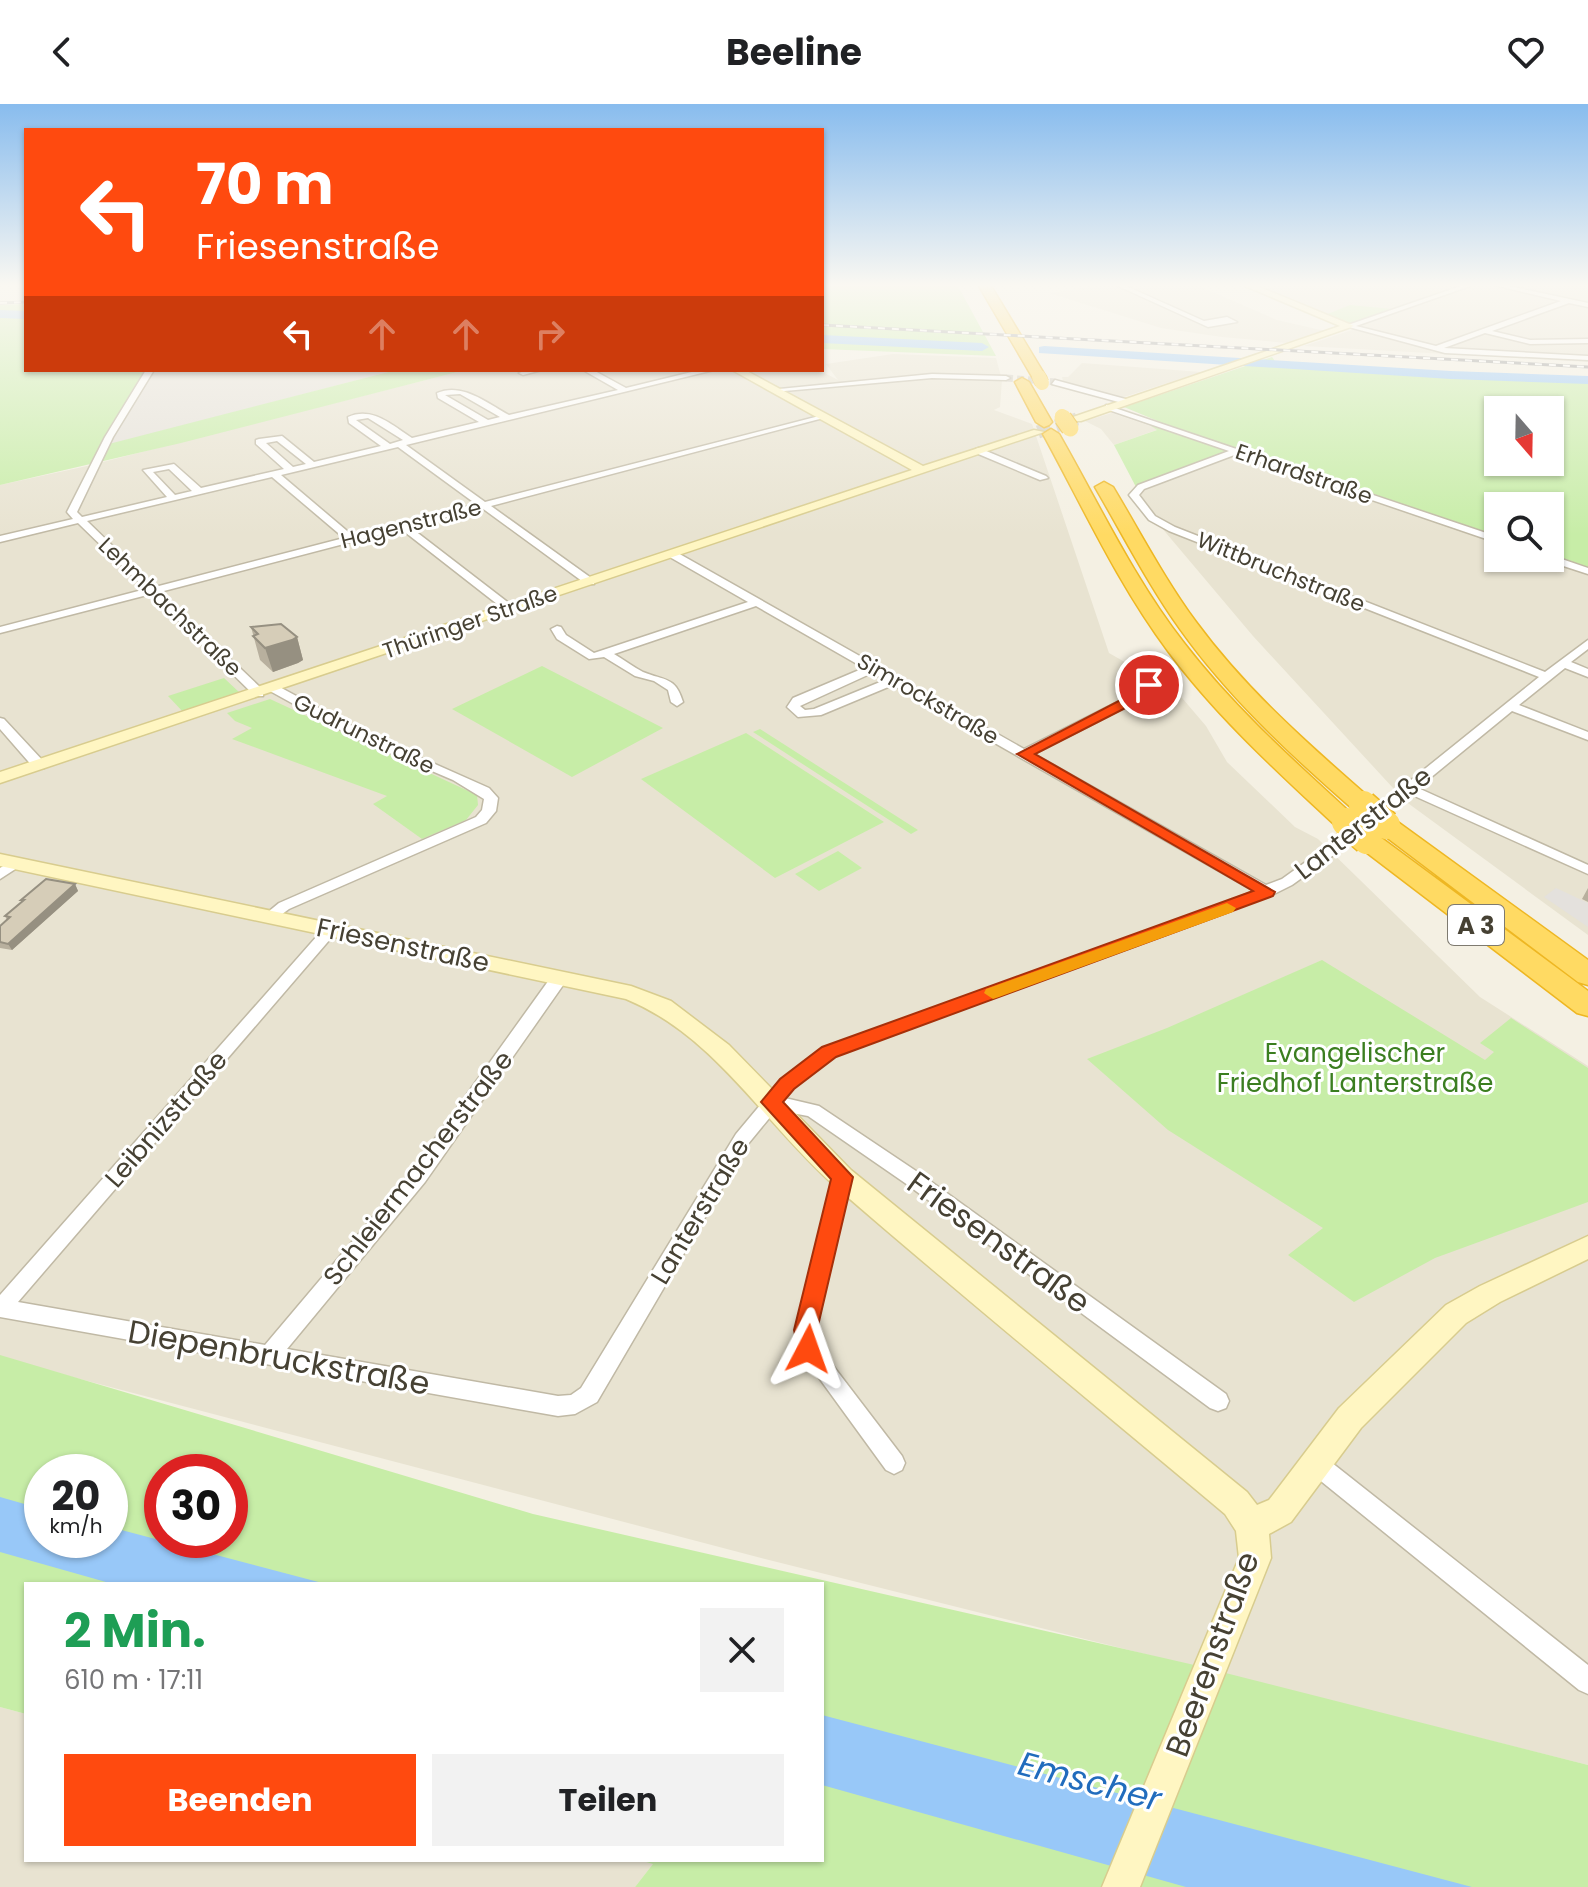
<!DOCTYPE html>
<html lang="de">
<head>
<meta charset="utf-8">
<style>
	body { margin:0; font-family:Poppins,sans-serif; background:#f2f2f2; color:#202124; height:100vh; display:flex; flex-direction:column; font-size:30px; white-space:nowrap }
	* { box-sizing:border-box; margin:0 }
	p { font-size:26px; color:#757577 }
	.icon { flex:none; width:44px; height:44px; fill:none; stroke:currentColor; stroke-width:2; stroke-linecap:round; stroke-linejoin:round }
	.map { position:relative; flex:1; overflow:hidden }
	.side { position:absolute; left:24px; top:1478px; width:800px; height:280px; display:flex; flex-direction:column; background:#fff; border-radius:0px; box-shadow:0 2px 6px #0004 }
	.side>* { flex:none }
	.guide { position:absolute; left:24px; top:24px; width:800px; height:244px; border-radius:0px; box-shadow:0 2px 6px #0004; background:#ff4a0f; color:#fff; overflow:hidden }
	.needle { width:52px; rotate:160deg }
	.controls { position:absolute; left:1484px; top:292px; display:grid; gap:16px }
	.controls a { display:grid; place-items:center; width:80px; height:80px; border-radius:0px; background:#fff; box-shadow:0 2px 6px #0004; font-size:40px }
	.speed { position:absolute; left:24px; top:1350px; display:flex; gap:16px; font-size:40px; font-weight:700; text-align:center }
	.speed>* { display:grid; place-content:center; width:104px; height:104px; border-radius:50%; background:#fff; box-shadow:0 2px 6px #0004; line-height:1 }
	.speed small { font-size:20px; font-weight:400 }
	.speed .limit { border:12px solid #d22; background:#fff; color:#111 }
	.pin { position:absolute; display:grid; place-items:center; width:68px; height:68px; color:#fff; margin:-34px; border:4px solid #fff; border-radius:50%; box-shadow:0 2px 8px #0007 }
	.me { position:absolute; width:88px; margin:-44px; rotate:4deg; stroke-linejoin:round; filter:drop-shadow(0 0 6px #0008) }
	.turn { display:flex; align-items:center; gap:28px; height:168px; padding:0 40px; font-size:36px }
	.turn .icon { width:104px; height:104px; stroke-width:2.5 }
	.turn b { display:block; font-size:56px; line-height:68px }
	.lanes { display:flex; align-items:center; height:76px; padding:0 40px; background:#0003; justify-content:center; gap:40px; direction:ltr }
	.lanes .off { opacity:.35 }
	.round { display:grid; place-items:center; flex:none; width:84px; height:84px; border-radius:0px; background:#f2f2f2 }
	.summary { display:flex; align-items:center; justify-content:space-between; height:136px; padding:0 40px }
	h1 { font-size:48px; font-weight:700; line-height:60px; color:#1e9e55 }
	.cta { display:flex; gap:16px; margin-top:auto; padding:16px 40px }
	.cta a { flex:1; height:92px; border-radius:0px; background:#ff4a0f; color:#fff; font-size:32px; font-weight:700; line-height:92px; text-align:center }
	.cta a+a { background:#f2f2f2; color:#202124 }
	header { display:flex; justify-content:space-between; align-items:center; height:104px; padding:0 40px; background:#fff; font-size:36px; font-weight:700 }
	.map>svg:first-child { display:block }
</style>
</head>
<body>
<header><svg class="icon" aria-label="back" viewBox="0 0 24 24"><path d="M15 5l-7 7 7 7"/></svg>Beeline<svg class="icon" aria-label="heart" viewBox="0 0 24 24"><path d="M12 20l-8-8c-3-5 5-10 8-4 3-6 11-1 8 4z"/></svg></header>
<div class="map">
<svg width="1588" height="1783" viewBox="0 0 1588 1783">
	<rect width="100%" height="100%" fill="#f4f0e3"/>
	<path fill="#e8e3d1" d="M 1099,182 L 1119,182 L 1209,223 L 1237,219 L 1227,214 L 1204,217 L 1126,182 L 1199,182 L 1277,216 L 1325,227 L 1287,239 L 1222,233 L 1161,224 L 1049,189 Z
		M 1260,182 L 1588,182 L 1588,258 L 1304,242 L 1361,223 L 1258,185 Z
		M 893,250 L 996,254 L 1002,276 L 1000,303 L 994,306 L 1032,320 L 1109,549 L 1177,588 L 1206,622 L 1227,658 L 1295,723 L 1318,735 L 1480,893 L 1588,962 L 1588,1661 L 765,1455 L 0,1254 L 0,381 L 87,362 L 465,266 L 819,266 L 838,276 L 826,260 Z
		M 1082,259 L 1201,268 L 1121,294 L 1063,277 L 1062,273 L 1068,273 Z
		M 1112,309 L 1159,325 L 1114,341 L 1101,325 L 1085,317 Z
		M 1237,347 L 1498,435 L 1498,454 L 1550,454 L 1588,465 L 1588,831 L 1405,697 L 1253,532 L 1134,391 Z
		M 0,1603 L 26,1610 L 26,1756 L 640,1756 L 654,1759 L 635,1783 L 0,1783 Z"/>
	<path fill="#e5e1d9" d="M 154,266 L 396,266 L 105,342 Z"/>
	<path fill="#c7eda7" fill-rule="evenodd" d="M 822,182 L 958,182 L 996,252 L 822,245 Z
		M 26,200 L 26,266 L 146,266 L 101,342 L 396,266 L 465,266 L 181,339 L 0,381 L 0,201 Z
		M 1350,201 L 1392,205 L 1350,219 L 1325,211 Z
		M 1272,253 L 1275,257 L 1268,262 L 1588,279 L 1588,464 L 1550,451 L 1550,402 L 1498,402 L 1498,433 L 1240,344 L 1136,383 L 1114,341 L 1157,326 L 1151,322 L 1160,318 L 1124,303 ZM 1498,306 L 1550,306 L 1550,358 L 1498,358 Z
		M 542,562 L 663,624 L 572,673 L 452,605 Z
		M 224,574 L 240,589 L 184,609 L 168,592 Z
		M 270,595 L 477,691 L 478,701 L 466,716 L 422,735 L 373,700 L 387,692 L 232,635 L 252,624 L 235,617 L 227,609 Z
		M 760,625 L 918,726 L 911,730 L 753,628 Z
		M 746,629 L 884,718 L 775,774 L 641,675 Z
		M 838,747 L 862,764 L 819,787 L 795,770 Z
		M 1322,856 L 1485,956 L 1494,948 L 1480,939 L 1511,914 L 1588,964 L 1588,1098 L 1435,1154 L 1354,1198 L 1288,1151 L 1323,1124 L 1168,1026 L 1087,955 L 1167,924 Z
		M 0,1251 L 533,1410 L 1190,1560 L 1588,1661 L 1588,1783 L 635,1783 L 653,1760 L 640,1756 L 822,1756 L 822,1480 L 26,1480 L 26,1610 L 0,1603 ZM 42,1368 L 110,1368 L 110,1436 L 42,1436 ZM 162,1368 L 230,1368 L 230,1436 L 162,1436 Z"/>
	<path fill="#e4e1dd" d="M 1556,784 L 1588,799 L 1588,823 L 1544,793 Z"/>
	<path fill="#98c8f8" d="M 0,1393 L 42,1405 L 42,1436 L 110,1436 L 110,1423 L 326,1480 L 113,1480 L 0,1448 Z
		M 822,1611 L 1472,1783 L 1186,1783 L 822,1681 Z"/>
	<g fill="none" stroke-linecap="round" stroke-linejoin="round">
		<path fill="#98c8f8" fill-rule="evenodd" d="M 0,206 L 26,207 L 26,215 L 0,214 Z
			M 822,231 L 982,239 L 989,243 L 982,247 L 822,239 Z
			M 1044,242 L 1451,267 L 1588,272 L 1588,280 L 1451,275 L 1039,249 L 1039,243 Z"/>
		<path stroke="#d1cdc0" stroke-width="7" stroke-dasharray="7 4" stroke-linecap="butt" d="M 1006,274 L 1055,278"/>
		<path stroke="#d1cdc0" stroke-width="10" stroke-dasharray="10 5" stroke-linecap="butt" d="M 1074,316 L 1077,315"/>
		<path stroke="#d1cdc0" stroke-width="13" stroke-dasharray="13 6" stroke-linecap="butt" d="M 1038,328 L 1077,315"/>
		<g stroke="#c0b9a5" stroke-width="3">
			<path id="street" d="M 1118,182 L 1126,182 L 1204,217 L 1227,213 L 1237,218 L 1208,223 Z
				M 1461,182 L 1470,182 L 1356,222 L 1436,242 L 1561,197 L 1498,182 L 1509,182 L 1588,199 L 1588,203 L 1569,199 L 1492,227 L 1530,236 L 1588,235 L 1588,239 L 1530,240 L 1485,229 L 1444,244 L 1588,252 L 1588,256 L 1445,249 L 1345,222 Z
				M 146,266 L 154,266 L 113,333 L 77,408 L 82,413 L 167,393 L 143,366 L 174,360 L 201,384 L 284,365 L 256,340 L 256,336 L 259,335 L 282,332 L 314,358 L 381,342 L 349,319 L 348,313 C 372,302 392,321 412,334 L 479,318 L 438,294 L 437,289 C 462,278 487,299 509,311 L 618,286 L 583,266 L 593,266 L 626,284 L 700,266 L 714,266 L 406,341 L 485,398 L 823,311 L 827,313 L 491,402 L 594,476 L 594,480 L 586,480 L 482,404 L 410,423 L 514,503 L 514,507 L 506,507 L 401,425 L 160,488 L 263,586 L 263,592 L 255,592 L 151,490 L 0,529 L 0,523 L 146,485 L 78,419 L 0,438 L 0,432 L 73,415 L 67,408 L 105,333 ZM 460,290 L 500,313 L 488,316 L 445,291 ZM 368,314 L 403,336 L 390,340 L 356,316 ZM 277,337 L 306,360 L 293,363 L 266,339 ZM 398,343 L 476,400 L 353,432 L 281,371 ZM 169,365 L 192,387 L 175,391 L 153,368 ZM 272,373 L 344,434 L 155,483 L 87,417 Z
				M 527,266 L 542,266 L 523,271 L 519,269 Z
				M 932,270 L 1006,272 L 1010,274 L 1006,276 L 932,274 L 773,288 L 769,286 Z
				M 1055,276 L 1129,296 L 1130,298 L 1126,300 L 1052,280 Z
				M 1106,301 L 1498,433 L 1498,439 L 1237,350 L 1144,385 L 1139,391 L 1155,412 L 1175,423 L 1545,568 L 1588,536 L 1588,545 L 1571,558 L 1588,565 L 1588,573 L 1565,564 L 1519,601 L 1588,628 L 1588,636 L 1512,607 L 1418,684 L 1588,761 L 1588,770 L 1410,690 L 1349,740 L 1292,781 L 1272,791 L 835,952 L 793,984 L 785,994 L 819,1002 L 919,1069 L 1226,1290 L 1229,1297 L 1226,1304 L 1218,1307 L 1210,1304 L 905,1079 L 808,1012 L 776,1006 L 748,1040 L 597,1298 L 575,1310 L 558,1312 L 0,1213 L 0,1191 L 325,823 L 330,821 L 338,826 L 18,1198 L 265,1241 L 411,1068 L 554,869 L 566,869 L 568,873 L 566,877 L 425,1078 L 287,1245 L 558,1292 L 571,1291 L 581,1284 L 736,1030 L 781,976 L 823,944 L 1191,813 L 1254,787 L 893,581 L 821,611 L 798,613 L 787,603 L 793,594 L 864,564 L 756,502 L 614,550 C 623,555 633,563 643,568 C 665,577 675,572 683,598 L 677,602 L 671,598 L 668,586 L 654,577 L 635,572 L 604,553 L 589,555 L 557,535 L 551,525 L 557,522 L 561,523 L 566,531 L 594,549 L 748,498 L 668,452 L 668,448 L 676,448 L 1024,645 L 1141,586 L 1145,578 L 1153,578 L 1155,581 L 1150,591 L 1034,650 L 1266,781 L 1282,775 L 1339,734 L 1539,573 L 1169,427 L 1149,416 L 1129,391 L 1138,381 L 1229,347 L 1106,305 ZM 872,569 L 885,576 L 814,605 L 805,606 L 800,602 Z
				M 979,344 L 1046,372 L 1048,374 L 1040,376 L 976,349 L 976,345 Z
				M 1550,451 L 1588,464 L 1588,470 L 1545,456 L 1544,454 L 1550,454 Z
				M 274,580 L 365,629 L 489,684 L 498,694 L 496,707 L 486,719 L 289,805 L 274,816 L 264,816 L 262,813 L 279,799 L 476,713 L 482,706 L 484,695 L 453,676 L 357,635 L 270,587 L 268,584 Z
				M 0,614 L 4,615 L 44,658 L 44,664 L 34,664 L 0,625 Z
				M 15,755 L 20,756 L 22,759 L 20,762 L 0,775 L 0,764 Z
				M 842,1066 L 849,1068 L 851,1073 L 816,1226 L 818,1242 L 902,1352 L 905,1359 L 902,1366 L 894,1370 L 886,1366 L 798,1245 L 796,1226 L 833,1073 L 835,1068 Z
				M 1314,1347 L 1322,1351 L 1588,1561 L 1588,1590 L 1579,1586 L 1306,1365 L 1303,1358 L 1306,1351 Z"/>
		</g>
		<g stroke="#d8cc8e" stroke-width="3">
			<path id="secondary" d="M 1245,182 L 1257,182 L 1354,222 L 1081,317 L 1073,317 L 1073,313 L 1340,222 Z
				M 732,266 L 745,266 L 923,362 L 1034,326 L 1044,328 L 0,679 L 0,668 L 912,366 Z
				M 0,750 L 631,882 L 671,897 L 729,941 L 851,1066 L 1247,1388 L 1257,1401 L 1269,1396 L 1339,1304 L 1446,1201 L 1480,1182 L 1588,1132 L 1588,1155 L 1500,1198 L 1466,1219 L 1361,1324 L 1291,1418 L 1269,1430 L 1271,1454 L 1140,1783 L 1102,1783 L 1239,1454 L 1236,1427 L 1225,1410 C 1095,1301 964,1194 836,1083 C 765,1021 716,932 626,895 L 0,762 Z"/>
		</g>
		<g stroke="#eeb723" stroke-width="3">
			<path id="highway" d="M 979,182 L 991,182 L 1046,273 L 1044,276 L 1034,276 Z
				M 1022,274 L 1029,278 L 1052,318 L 1049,321 L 1044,323 L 1036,318 L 1015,278 Z
				M 1051,325 L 1059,330 C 1099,400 1134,475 1184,539 C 1234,604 1295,658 1355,713 L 1359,718 L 1355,723 L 1337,723 C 1278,668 1217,613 1168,547 C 1118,480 1083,403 1043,330 Z
				M 1104,378 L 1113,383 C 1140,428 1165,476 1196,518 C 1246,586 1309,641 1372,696 L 1376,701 L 1372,706 L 1354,706 C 1291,651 1229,594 1180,525 C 1148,480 1123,431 1095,383 Z
				M 1386,713 L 1395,716 L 1588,856 L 1588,881 L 1578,878 L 1377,726 L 1373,721 L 1377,716 Z
				M 1367,728 L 1376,730 L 1588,887 L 1588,912 L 1577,909 L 1358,742 L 1354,736 L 1358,730 Z"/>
		</g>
		<use href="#street" fill="#fff" fill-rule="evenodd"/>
		<use href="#secondary" fill="#fff6c2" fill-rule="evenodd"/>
		<use href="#highway" fill="#ffda63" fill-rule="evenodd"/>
		<g stroke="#959595" stroke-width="3">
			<path id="rail" d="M 0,199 L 26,198
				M 822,221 L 1588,263"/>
		</g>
		<use href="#rail" stroke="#fff" stroke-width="2" stroke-dasharray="7" stroke-linecap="butt"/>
		<g stroke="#eeb723" stroke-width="15" stroke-linecap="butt">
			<path id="highway-bridge-far2" d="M 1039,273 L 1042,279
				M 1062,312 L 1065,316"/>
		</g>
		<g stroke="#eeb723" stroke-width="19" stroke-linecap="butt">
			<path id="highway-bridge-far1" d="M 1063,314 L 1070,324"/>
		</g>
		<g stroke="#eeb723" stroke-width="31" stroke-linecap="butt">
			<path id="highway-bridge" d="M 1363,701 L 1386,721
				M 1346,718 L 1367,736"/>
		</g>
		<use href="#highway-bridge-far2" stroke="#ffda63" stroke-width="14"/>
		<use href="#highway-bridge-far1" stroke="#ffda63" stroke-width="17"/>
		<use href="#highway-bridge" stroke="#ffda63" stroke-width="28"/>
	</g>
	<path fill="#b8b09e" d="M 251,523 L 297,533 L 303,556 L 298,559 L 273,568 L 260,556 Z
		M 75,780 L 78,787 L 12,846 L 0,844 L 0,822 L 7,816 L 5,812 L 22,798 L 21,796 Z
		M 1588,784 L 1588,798 L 1582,795 Z"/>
	<path fill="#969081" d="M 297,533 L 303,556 L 298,559 L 273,568 L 265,544 Z
		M 75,780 L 78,787 L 12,846 L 8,840 Z"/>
	<path fill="#d6cdb8" stroke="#969081" stroke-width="2" d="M 281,520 L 297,533 L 292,536 L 265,544 L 253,532 L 258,530 L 251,523 Z
		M 46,775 L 75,780 L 8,840 L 0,838 L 0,822 L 10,813 L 5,812 L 24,796 L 21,796 Z"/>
	<linearGradient id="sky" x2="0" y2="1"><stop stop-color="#88bcee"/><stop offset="0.42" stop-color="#faf8f2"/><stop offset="1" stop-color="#faf8f2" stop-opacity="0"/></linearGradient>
	<rect width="1588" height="431" fill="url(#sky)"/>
	<path fill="#ff4a0f" stroke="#a6300a" stroke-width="2" d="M 1145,579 L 1156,581 L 1151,591 L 1035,650 L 1275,788 L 1273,792 L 836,953 L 794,985 L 783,998 L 853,1073 L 817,1226 L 820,1245 L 816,1252 L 808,1255 L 800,1252 L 794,1226 L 831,1075 L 761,998 L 780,975 L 822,943 L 1253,787 L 1017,650 L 1140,586 Z"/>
	<path fill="#f59e0b" d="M 1227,799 L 1236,804 L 1233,808 L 999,893 L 993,895 L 984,889 L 986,885 Z"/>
	<g text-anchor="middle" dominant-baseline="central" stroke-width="6" stroke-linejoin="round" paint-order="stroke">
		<g font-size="22" fill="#464133" stroke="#fff">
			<text transform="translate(1304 370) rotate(19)">Erhardstraße</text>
			<text transform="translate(411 420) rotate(-14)">Hagenstraße</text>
			<text transform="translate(1281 468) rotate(22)">Wittbruchstraße</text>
			<text transform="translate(170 503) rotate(44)">Lehmbachstraße</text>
			<text transform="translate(470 518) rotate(-19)">Thüringer Straße</text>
			<text transform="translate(928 595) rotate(30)">Simrockstraße</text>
			<text transform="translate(364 630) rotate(26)">Gudrunstraße</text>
		</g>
		<rect fill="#fff" stroke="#7e7a70" stroke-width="2" x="1448" y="801" width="56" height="40" rx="6"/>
		<g font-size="24" font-weight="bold" fill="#464133">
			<text x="1476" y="821">A 3</text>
		</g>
		<g font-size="26" fill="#464133" stroke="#fff">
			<text transform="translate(1363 719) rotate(-38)">Lanterstraße</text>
			<text transform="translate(403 841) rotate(12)">Friesenstraße</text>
			<text transform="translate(166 1015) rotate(-49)">Leibnizstraße</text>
			<text transform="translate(418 1064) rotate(-52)">Schleiermacherstraße</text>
			<text transform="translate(700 1107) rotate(-59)">Lanterstraße</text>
		</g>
		<g font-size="26" fill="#3b7e20" stroke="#fff">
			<text x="1355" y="949">Evangelischer<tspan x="1355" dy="30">Friedhof Lanterstraße</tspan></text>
		</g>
		<g font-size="32" fill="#464133" stroke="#fff">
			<text transform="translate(999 1138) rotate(36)">Friesenstraße</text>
			<text transform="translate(279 1253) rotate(10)">Diepenbruckstraße</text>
			<text transform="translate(1212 1550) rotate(-70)">Beerenstraße</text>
		</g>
		<g font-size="34" font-style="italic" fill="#216cbd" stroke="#fff">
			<text transform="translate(1090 1677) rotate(15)">Emscher</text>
		</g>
	</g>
</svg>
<div class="controls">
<a><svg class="needle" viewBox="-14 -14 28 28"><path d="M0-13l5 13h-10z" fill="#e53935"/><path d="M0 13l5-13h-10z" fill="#757577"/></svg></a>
<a><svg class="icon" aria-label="search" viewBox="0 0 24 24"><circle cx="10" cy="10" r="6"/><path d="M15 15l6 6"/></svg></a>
</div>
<div class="speed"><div>20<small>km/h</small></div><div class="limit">30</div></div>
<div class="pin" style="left:1149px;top:581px;background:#d93025"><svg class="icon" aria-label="arrive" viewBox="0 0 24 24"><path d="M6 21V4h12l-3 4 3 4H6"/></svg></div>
<svg class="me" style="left:808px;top:1245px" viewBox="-20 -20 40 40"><path d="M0-17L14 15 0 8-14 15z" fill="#ff4a0f" stroke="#fff" stroke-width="4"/></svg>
<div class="guide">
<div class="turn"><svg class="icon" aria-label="left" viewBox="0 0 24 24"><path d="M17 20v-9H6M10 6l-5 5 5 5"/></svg><div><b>70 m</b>Friesenstraße</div></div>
<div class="lanes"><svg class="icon" aria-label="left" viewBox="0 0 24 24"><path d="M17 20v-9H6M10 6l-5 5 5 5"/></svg><svg class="icon off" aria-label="ahead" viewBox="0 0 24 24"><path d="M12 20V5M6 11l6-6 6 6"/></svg><svg class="icon off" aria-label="ahead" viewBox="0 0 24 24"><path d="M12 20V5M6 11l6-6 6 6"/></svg><svg class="icon off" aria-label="right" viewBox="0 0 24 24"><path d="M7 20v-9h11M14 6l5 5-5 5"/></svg></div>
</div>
<section class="side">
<div class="summary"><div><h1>2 Min.</h1><p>610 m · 17:11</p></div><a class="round"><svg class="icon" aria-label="close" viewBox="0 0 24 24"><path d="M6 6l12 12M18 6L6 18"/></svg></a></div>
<div class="cta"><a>Beenden</a><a>Teilen</a></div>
</section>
</div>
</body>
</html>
